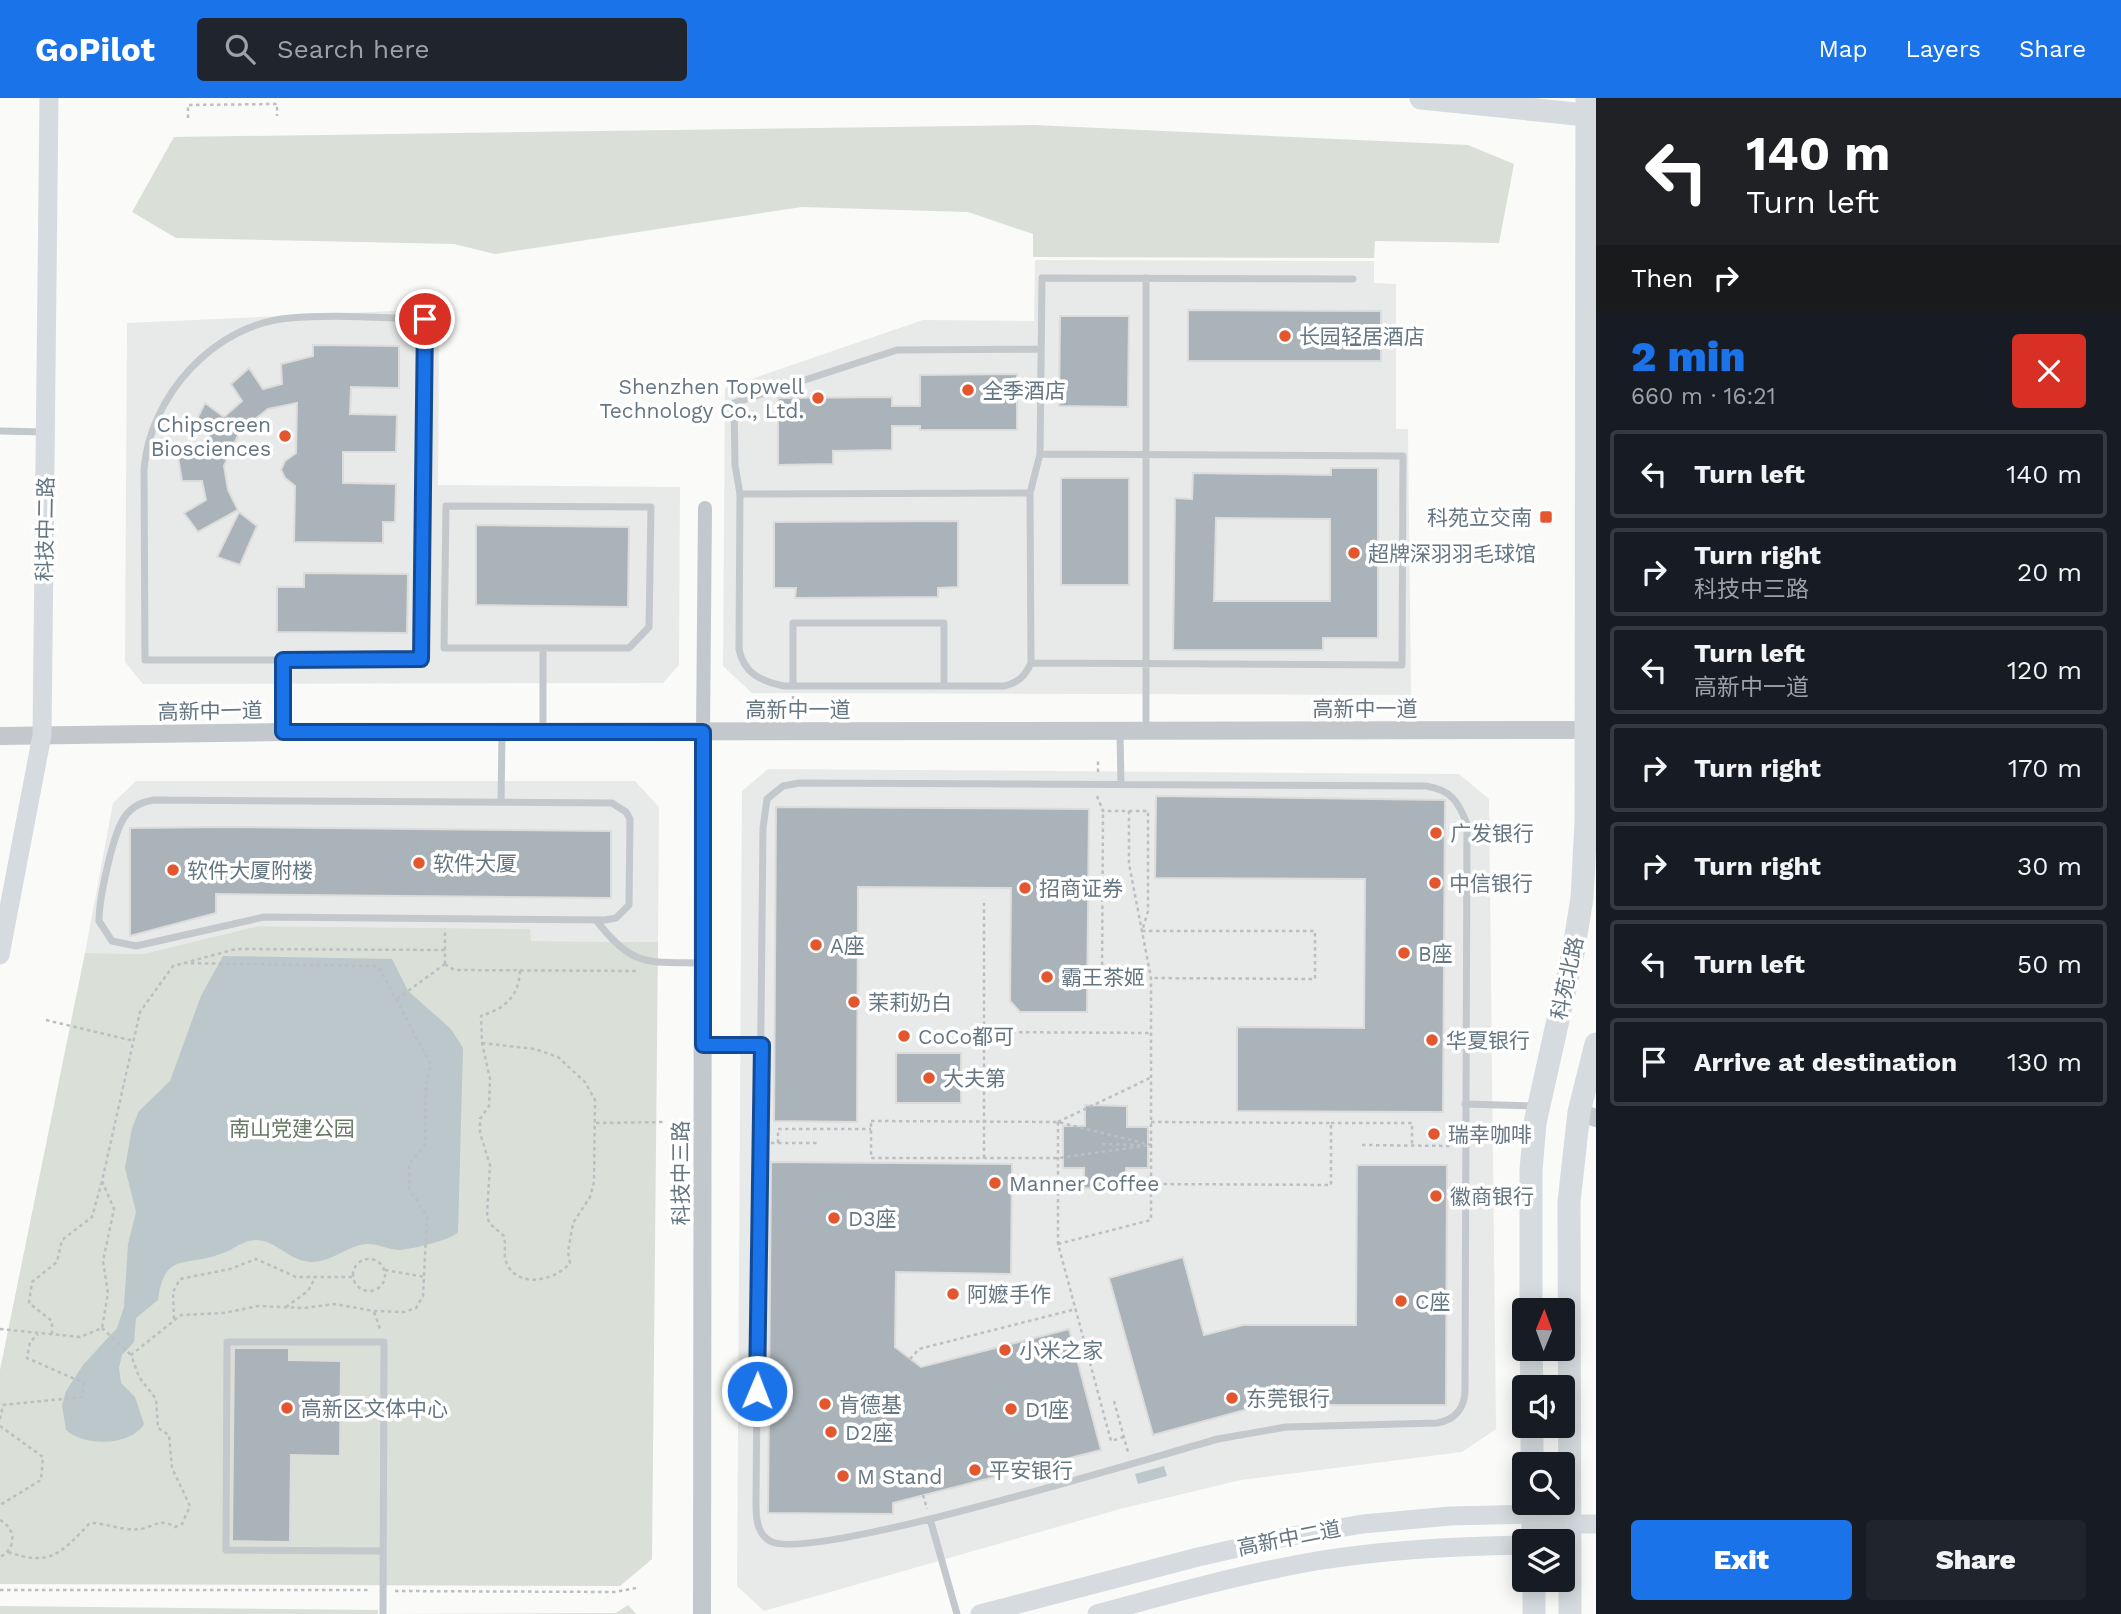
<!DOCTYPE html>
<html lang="en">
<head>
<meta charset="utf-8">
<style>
	body { margin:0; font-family:"Work Sans","Noto Sans SC",sans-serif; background:#20242c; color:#f1f3f6; height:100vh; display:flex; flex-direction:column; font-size:26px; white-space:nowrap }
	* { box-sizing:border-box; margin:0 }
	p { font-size:23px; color:#9ea1a6 }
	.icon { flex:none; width:38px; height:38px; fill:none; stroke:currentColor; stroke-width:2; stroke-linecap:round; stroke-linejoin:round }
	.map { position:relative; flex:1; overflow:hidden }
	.panel { display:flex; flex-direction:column; background:#171b24; width:525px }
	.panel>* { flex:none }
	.banner { background:#202124; color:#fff; overflow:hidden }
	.needle { width:46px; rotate:1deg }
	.controls { position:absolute; left:1512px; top:1200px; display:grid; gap:14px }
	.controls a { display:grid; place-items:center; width:63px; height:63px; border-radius:7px; background:#171b24; box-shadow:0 4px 18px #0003; font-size:35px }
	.pin { position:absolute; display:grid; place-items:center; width:60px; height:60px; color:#fff; margin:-30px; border:4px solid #fff; border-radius:50%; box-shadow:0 2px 7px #0007 }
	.me { position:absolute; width:77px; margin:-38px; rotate:1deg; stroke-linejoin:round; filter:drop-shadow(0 0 5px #0008) }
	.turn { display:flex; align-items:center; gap:24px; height:147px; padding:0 35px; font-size:32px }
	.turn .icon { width:91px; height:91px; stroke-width:2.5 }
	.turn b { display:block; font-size:49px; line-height:60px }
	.then { display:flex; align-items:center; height:66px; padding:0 35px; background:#0003; gap:14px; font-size:26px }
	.round { display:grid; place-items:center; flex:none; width:74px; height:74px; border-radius:7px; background:#20242c }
	.summary { display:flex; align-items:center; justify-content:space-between; height:119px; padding:0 35px }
	h1 { font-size:42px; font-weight:800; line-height:52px; color:#1a73e8 }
	.primary-button { display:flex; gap:14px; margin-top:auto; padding:14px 35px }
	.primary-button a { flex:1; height:80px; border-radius:7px; background:#1a73e8; color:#fff; font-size:28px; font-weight:800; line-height:80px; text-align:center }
	.primary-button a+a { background:#20242c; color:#f1f3f6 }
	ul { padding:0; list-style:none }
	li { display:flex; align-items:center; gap:21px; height:88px; margin:0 14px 10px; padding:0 21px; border:4px solid #363941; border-radius:7px }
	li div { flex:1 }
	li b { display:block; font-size:26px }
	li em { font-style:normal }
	header { display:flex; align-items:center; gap:42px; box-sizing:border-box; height:98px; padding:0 35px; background:#1a73e8; color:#fff }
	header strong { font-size:33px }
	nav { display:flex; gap:38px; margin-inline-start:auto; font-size:24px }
	.search { width:490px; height:63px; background:#20242c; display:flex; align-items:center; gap:18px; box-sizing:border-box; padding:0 24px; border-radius:7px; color:#9ea1a6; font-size:26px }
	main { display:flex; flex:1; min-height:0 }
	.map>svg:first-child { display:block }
</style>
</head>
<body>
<header>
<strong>GoPilot</strong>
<div class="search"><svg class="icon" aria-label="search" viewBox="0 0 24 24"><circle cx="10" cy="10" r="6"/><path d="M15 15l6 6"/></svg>Search here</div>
<nav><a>Map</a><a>Layers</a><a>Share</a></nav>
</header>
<main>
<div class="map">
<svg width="1596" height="1516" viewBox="0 0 1596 1516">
	<rect width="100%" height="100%" fill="#fafaf8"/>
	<path fill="#e8e9e9" d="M 1035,162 L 1374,163 L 1374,185 L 1396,186 L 1396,331 L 1408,331 L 1411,597 L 752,595 L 723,568 L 725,290 L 923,222 L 1034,223 Z
		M 439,211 L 438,387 L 680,389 L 679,567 L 663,585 L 143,586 L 125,564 L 127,225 Z
		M 768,671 L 1459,676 L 1489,701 L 1496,1331 L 1462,1354 L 1241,1382 L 1120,1411 L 764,1513 L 737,1488 L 742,693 Z
		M 136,683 L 635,683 L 659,709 L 658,844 L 530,843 L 530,831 L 258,828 L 143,856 L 85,855 L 113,705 Z"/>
	<path fill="#dadfd7" d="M 1034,27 L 1468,47 L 1514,66 L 1499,145 L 1375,143 L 1374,160 L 1033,159 L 1033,136 L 968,114 L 802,109 L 495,156 L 454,146 L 176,140 L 132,114 L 174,39 Z
		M 258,828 L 530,831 L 531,843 L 658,844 L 652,1461 L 620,1488 L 0,1486 L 0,1272 L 85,855 L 143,856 Z
		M 628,1507 L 636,1516 L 392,1516 L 616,1515 Z
		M 0,1508 L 378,1512 L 378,1516 L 0,1516 Z"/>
	<path fill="#bbc7cb" d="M 223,858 L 392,861 L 408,893 L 451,931 L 463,950 L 458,1134 C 452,1142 408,1152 398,1152 C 387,1151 377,1145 366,1146 C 346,1148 333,1164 311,1164 C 289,1163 277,1143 257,1142 C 245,1141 234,1151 223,1155 C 187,1170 164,1152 158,1202 L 136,1220 L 134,1244 L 122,1257 L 119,1270 L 121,1285 L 135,1299 L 144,1326 C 131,1348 84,1349 66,1332 L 62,1307 L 66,1293 L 83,1267 L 117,1230 L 124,1209 L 128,1146 L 136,1114 L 125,1070 L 132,1030 L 139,1013 L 170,983 L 201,898 Z
		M 1164,1368 L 1167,1378 L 1138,1386 L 1135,1376 Z"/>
	<path fill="#aab3b9" stroke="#dcdcda" stroke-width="2" fill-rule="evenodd" d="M 1188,212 L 1381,213 L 1381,263 L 1188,263 Z
		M 1060,218 L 1129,218 L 1128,309 L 1059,308 Z
		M 313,247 L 399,248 L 399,290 L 351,289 L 350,316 L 397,317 L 396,354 L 343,354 L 343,385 L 396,386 L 395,424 L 383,424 L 383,445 L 294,444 L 295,388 L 285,380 L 281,372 L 285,363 L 296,355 L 297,305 L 268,311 L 240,333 L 224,368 L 228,392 L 238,412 L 198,434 L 184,415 L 206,402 L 202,383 L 182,383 L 178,359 L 205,359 L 211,340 L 194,327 L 205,305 L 224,319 L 242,303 L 231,286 L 249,270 L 263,291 L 282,286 L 281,266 L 313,258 Z
		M 1017,276 L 1017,332 L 920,332 L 920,328 L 892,328 L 892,352 L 833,353 L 833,366 L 778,367 L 778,300 L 892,299 L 892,308 L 920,308 L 920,277 Z
		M 1331,370 L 1378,370 L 1378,540 L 1323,540 L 1323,552 L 1173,552 L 1175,400 L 1192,401 L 1193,375 L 1331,377 ZM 1216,420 L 1330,421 L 1330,503 L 1214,503 Z
		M 1061,380 L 1129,380 L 1129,487 L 1061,487 Z
		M 239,414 L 257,428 L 240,467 L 217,459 Z
		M 958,423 L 958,489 L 938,490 L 938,499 L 795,500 L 796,490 L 774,490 L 774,424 Z
		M 476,427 L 629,429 L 628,509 L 476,507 Z
		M 304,475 L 408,476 L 407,535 L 277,534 L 277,489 L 304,489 Z
		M 1156,698 L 1445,702 L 1443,1014 L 1237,1013 L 1237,929 L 1364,930 L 1365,781 L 1155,780 Z
		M 776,709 L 1089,711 L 1087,914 L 1020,914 L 1010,903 L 1011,790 L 858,789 L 857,1024 L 774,1023 Z
		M 227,729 L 611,733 L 611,800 L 216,796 L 216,815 L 130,838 L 130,730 Z
		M 896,955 L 961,955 L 961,1005 L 896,1005 Z
		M 1085,1007 L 1127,1008 L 1127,1029 L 1148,1029 L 1148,1070 L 1126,1070 L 1126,1091 L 1084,1090 L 1084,1070 L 1063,1070 L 1063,1028 L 1085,1028 Z
		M 771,1064 L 1012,1066 L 1011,1176 L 896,1174 L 895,1249 L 921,1269 L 1069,1231 L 1101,1352 L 893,1405 L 893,1416 L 768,1415 Z
		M 1357,1067 L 1447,1067 L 1446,1307 L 1263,1307 L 1153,1337 L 1109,1180 L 1183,1159 L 1204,1237 L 1243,1227 L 1356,1227 Z
		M 234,1250 L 289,1250 L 289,1262 L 341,1263 L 340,1358 L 291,1357 L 290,1444 L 232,1443 Z"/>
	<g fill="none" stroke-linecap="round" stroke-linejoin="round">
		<path stroke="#bbbfc2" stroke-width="2.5" stroke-dasharray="3.5 3.5" stroke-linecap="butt" d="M 188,20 L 188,7 L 277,6 L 277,18
			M 793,608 L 793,598
			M 1098,674 L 1098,661
			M 1097,698 L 1103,713 L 1148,713 L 1148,813 L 1142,833 L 1315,833 L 1315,881 L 1151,880
			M 445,866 L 454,872 L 636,873
			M 445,866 L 445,831
			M 1102,888 L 1103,713
			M 397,901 L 445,866
			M 46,922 L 134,943
			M 984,934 L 1151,935
			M 482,945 L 535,951 L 558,959 L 585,984 L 595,1002 L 594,1084 L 590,1099 L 573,1125 L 568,1154 L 570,1165 C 554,1184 513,1192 505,1160 C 504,1153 506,1146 504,1138 L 489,1125 L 487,1116 L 490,1067 L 480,1035 L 480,1021 L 489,1008 L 490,981 L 482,945 L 481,918 C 505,910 519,899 520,872
			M 871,1023 L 1058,1024 L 1151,1047 L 1058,1060 L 871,1060 Z
			M 1058,1024 L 1058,1146 L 1111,1343 L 1124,1339
			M 1058,1024 L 1150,980
			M 1151,1024 L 1331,1025 L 1331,1087 L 1151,1086
			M 596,1025 L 666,1024
			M 1331,1025 L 1412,1025 L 1412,1048
			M 771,1045 L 817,1045
			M 778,1045 L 778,1031 L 871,1031
			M 1102,1046 L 1141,1047
			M 1362,1047 L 1453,1048
			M 984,1060 L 984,805
			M 1058,1146 L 1151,1122 L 1151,880 L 1129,766 L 1129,713
			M353 1177a16 16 0 1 1 32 0a16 16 0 1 1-32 0Z
			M 385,1172 L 425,1179
			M 286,1209 L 308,1193 L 315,1180
			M 374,1214 L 380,1231
			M 174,1221 L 173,1194 L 180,1181 L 230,1171 L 256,1161 L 296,1179 L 353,1179
			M 102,1230 L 130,1256
			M 0,1231 L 80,1239 L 102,1230 L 108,1195 L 103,1163 L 114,1111 L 102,1083 L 140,914 L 173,868 L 236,851 L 446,852
			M 52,1236 L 52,1223 L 29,1205 L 32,1184 L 57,1164 L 62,1142 L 92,1119 L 102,1083
			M 910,1261 L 919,1251 L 1076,1211
			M 1114,1303 L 1128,1354
			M 0,1321 L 3,1307 L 82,1299 L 84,1285 L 27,1260 L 30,1244 L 38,1236
			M 0,1328 L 43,1359 L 41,1382 L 0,1407
			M 923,1397 L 927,1411
			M 0,1422 C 16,1431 17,1450 0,1459
			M 8,1454 C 51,1469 61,1455 90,1425 C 107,1425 128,1435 145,1430 C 157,1426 162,1421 175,1429 L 182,1426 L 190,1408 L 172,1370 L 169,1337 L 158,1330 L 156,1301 L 139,1279 L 131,1257 L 181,1217 L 224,1215 L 258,1208 L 304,1210 L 335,1206 L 374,1213 L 404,1214 L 416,1210 L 423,1198 L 427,1118 L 409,1091 L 409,1066 L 425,1047 L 426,986 L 431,967 L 380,871 L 375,868 L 180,865
			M 0,1492 L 371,1492
			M 395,1493 L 615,1494 L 636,1490"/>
		<path stroke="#c3c8cc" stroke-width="7" d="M 1040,251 L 897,252 L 734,305 L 735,367 L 740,396 L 739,551 C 744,576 761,583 784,588 L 1004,588 C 1018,585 1025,578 1031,565 L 1030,395 L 1040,356 L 1042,180 L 1353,181
			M 0,333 L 45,334
			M 740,396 L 1030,395
			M 283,562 L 145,562 L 144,371 C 150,298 214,226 290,220 C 334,216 381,220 425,221 L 421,561 L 283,562 L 283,634
			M 1031,565 L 1402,567 L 1403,358 L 1040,356
			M 793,588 L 793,525 L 944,525 L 944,588
			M 1146,631 L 1146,180
			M 543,632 L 543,550 L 629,550 L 649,529 L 651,409 L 446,408 L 444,550 L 543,550
			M 1120,634 L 1121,687
			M 799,685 L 1426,688 C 1451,692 1458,703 1467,726 L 1465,1292 C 1465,1310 1455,1322 1437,1325 L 1286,1329 L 1218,1341 C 1155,1358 808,1466 770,1443 C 755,1434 756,1416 756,1400 L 763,730 L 767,701 L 783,688 Z
			M 154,702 L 612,705 L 626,714 L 630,721 L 629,807 L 616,820 L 605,822 L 264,819 L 136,848 L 112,843 L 99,823 C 99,801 113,733 126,717 C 134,707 143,704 154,702 Z
			M 501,704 L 502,635
			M 596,822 C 632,869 646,864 701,865
			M 704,947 L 762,947
			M 1465,1006 L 1534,1008
			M 930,1421 L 957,1516
			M 383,1516 L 384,1244 L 227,1244 L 226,1452 L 383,1453"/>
		<path stroke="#c3c8cc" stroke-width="14" d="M 703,634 L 705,410"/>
		<path stroke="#c3c8cc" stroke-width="18" d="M 0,638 L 283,634 L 1596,632
			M 1579,1014 L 1596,1020
			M 702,1516 L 703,634"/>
		<path stroke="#d6dbdf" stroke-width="19" d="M 0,857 L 42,637 L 49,0
			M 1539,1444 L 1569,1426
			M 980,1516 L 1198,1459 L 1286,1439 L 1363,1426 L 1450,1418 L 1533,1416 L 1569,1426 L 1596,1426
			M 1097,1516 C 1169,1496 1242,1476 1316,1463 C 1384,1452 1455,1448 1524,1447"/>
		<path stroke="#d6dbdf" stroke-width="23" d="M 1421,0 L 1596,18
			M 1531,1213 L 1531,1072 L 1535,1025 L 1573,855 L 1582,800 L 1586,724 L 1587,0
			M 1531,1251 L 1532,1290
			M 1532,1328 L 1532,1367
			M 1533,1405 L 1533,1444
			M 1534,1482 L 1534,1516
			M 1570,1516 L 1569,1104 L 1579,1014 L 1596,946"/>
	</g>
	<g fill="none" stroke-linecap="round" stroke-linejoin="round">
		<g stroke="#114b97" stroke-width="18">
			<path id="route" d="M 425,221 L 421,561 L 283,562 L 283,634 L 703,634 L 703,947 L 762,947 L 757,1293"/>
		</g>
		<use href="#route" stroke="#1a73e8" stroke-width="12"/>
	</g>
	<g fill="#e4572e" stroke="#fff" stroke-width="2.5">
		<circle cx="1285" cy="238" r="7"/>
		<circle cx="968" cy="292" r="7"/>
		<circle cx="818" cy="300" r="7"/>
		<circle cx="285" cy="338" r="7"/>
		<rect x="1539" y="412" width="14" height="14" rx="3.5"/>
		<circle cx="1354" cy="455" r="7"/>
		<circle cx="1436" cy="735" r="7"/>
		<circle cx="419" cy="765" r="7"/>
		<circle cx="173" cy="772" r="7"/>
		<circle cx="1435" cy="785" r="7"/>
		<circle cx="1025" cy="790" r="7"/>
		<circle cx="816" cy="847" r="7"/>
		<circle cx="1404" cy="855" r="7"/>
		<circle cx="1047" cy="879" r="7"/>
		<circle cx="854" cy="904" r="7"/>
		<circle cx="904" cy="938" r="7"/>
		<circle cx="1432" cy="942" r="7"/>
		<circle cx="929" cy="980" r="7"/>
		<circle cx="1434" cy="1036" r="7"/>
		<circle cx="995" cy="1085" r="7"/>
		<circle cx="1436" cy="1098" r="7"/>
		<circle cx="834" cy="1120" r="7"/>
		<circle cx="953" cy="1196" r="7"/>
		<circle cx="1401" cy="1203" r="7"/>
		<circle cx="1005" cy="1252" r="7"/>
		<circle cx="1232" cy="1300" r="7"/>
		<circle cx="825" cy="1306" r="7"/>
		<circle cx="287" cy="1310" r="7"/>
		<circle cx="1011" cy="1311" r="7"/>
		<circle cx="831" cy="1334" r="7"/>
		<circle cx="975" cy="1372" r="7"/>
		<circle cx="843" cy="1378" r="7"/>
	</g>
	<g text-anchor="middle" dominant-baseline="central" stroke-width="7" stroke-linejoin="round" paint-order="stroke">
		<g font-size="21" fill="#657683" stroke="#fff" text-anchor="start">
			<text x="1299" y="238">长园轻居酒店</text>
			<text x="804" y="288" text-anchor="end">Shenzhen Topwell<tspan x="804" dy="24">Technology Co., Ltd.</tspan></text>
			<text x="982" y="292">全季酒店</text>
			<text x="271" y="326" text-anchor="end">Chipscreen<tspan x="271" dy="24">Biosciences</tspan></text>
			<text x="1532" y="419" text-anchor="end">科苑立交南</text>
			<text x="1368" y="455">超牌深羽羽毛球馆</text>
			<text x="1450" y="735">广发银行</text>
			<text x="433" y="765">软件大厦</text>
			<text x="187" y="772">软件大厦附楼</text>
			<text x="1449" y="785">中信银行</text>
			<text x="1039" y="790">招商证券</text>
			<text x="830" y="847">A座</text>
			<text x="1418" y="855">B座</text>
			<text x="1061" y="879">霸王茶姬</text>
			<text x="868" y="904">茉莉奶白</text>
			<text x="918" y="938">CoCo都可</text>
			<text x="1446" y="942">华夏银行</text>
			<text x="943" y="980">大夫第</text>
			<text x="1448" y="1036">瑞幸咖啡</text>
			<text x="1009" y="1085">Manner Coffee</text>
			<text x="1450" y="1098">徽商银行</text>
			<text x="848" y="1120">D3座</text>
			<text x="967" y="1196">阿嬷手作</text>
			<text x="1415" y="1203">C座</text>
			<text x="1019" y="1252">小米之家</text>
			<text x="1246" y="1300">东莞银行</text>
			<text x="839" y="1306">肯德基</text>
			<text x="301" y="1310">高新区文体中心</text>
			<text x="1025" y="1311">D1座</text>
			<text x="845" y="1334">D2座</text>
			<text x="989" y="1372">平安银行</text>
			<text x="857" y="1378">M Stand</text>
		</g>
		<g font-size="21" fill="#657683" stroke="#fff">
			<text transform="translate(45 431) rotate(-89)">科技中二路</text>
			<text x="1365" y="610">高新中一道</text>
			<text x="798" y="611">高新中一道</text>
			<text transform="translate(210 613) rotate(-1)">高新中一道</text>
			<text transform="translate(1567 880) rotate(-78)">科苑北路</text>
			<text transform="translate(680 1075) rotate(-90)">科技中三路</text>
			<text transform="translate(1289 1440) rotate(-11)">高新中二道</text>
		</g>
		<g font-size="21" fill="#687a64" stroke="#fff">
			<text x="292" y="1030">南山党建公园</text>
		</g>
	</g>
</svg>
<div class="controls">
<a><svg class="needle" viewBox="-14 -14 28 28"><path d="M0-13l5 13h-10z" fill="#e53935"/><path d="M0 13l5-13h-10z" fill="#9ea1a6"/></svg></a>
<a><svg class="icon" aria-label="sound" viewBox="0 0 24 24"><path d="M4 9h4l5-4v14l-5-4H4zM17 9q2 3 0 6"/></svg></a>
<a><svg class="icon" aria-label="search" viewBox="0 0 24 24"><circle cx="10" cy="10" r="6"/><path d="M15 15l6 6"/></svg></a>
<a><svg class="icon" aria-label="layers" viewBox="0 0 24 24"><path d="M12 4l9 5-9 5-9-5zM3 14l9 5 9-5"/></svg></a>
</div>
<div class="pin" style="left:425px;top:221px;background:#d93025"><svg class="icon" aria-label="arrive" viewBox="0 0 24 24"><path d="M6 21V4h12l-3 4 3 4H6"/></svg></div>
<svg class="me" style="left:757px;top:1293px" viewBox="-20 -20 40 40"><circle r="17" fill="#1a73e8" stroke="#fff" stroke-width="3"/><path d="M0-11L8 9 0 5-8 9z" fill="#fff"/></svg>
</div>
<section class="panel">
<div class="banner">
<div class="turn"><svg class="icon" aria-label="left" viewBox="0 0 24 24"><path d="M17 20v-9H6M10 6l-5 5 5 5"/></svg><div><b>140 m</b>Turn left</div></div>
<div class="then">Then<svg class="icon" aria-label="right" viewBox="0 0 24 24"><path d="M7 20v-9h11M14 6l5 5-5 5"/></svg></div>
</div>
<div class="summary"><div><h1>2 min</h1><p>660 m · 16:21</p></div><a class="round" style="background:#d93025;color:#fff"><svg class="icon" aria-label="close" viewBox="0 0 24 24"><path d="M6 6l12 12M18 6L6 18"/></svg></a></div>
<ul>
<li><svg class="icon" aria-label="left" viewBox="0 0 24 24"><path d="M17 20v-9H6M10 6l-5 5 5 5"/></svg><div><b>Turn left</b></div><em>140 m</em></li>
<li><svg class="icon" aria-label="right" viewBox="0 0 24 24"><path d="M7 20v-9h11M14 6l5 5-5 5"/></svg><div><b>Turn right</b><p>科技中三路</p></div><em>20 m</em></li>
<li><svg class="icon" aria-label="left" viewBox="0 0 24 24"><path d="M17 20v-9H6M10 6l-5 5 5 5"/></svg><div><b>Turn left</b><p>高新中一道</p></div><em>120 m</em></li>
<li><svg class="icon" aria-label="right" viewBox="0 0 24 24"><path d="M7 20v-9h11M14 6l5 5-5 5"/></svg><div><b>Turn right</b></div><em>170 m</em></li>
<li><svg class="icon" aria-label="right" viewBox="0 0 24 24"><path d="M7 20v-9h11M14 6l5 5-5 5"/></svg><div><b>Turn right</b></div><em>30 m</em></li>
<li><svg class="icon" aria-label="left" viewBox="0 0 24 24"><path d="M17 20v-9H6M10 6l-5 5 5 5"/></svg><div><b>Turn left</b></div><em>50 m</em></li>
<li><svg class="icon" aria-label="arrive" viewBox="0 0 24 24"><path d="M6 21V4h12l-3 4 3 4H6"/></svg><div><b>Arrive at destination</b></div><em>130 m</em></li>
</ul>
<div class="primary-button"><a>Exit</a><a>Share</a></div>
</section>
</main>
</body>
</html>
